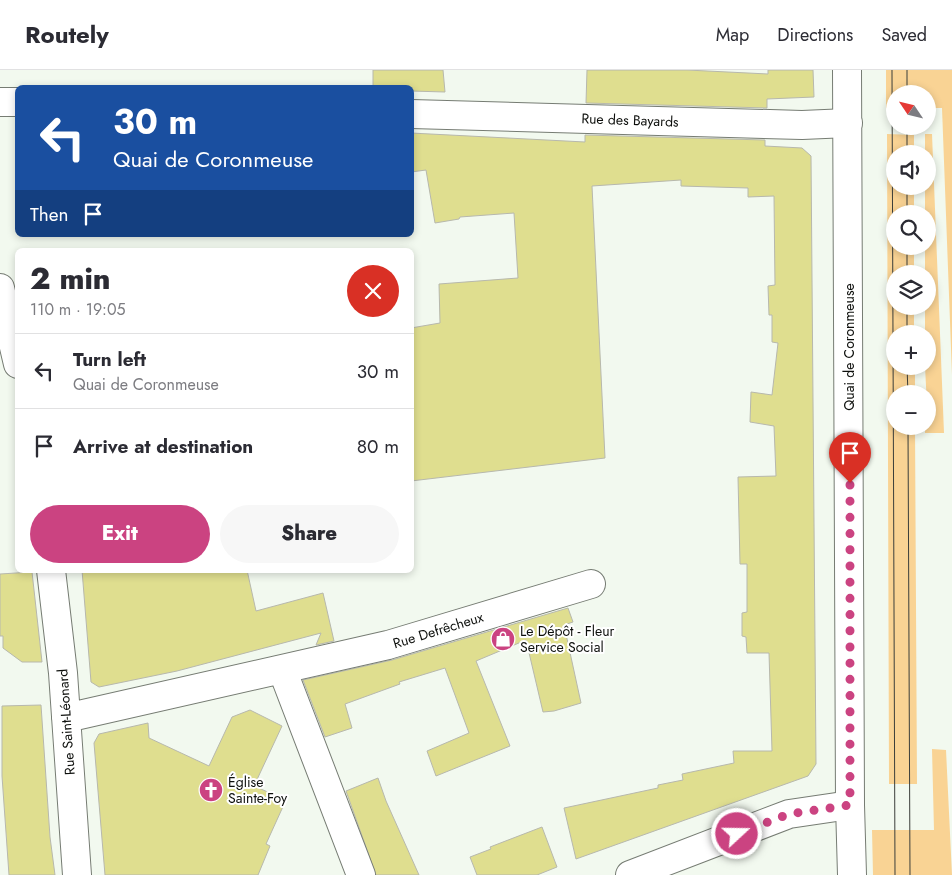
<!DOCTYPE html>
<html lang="en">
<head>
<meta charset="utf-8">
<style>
	body { margin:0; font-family:Jost,sans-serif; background:#f7f7f7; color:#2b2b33; height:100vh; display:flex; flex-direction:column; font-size:19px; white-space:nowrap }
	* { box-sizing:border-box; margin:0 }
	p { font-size:16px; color:#7c7c81 }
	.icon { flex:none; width:28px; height:28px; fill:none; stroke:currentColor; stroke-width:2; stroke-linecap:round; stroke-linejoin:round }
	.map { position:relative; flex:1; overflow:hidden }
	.drawer { position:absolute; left:15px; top:178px; width:399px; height:325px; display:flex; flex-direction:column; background:#fff; border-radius:8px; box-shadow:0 2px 8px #0003 }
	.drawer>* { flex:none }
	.banner { position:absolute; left:15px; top:15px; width:399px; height:152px; border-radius:8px; box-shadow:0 2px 8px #0003; background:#1a4fa0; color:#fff; overflow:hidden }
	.needle { width:32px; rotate:305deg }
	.controls { position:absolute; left:886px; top:15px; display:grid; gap:10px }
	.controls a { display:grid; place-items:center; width:50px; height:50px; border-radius:50%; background:#fff; box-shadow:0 2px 8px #0003; font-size:25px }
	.pin { position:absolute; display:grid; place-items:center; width:42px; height:42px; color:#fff; margin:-51px -21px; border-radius:50% 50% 50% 0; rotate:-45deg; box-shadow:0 0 5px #0007 }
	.pin .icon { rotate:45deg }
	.me { position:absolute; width:55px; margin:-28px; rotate:69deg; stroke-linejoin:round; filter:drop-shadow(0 0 4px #0008) }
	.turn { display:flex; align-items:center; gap:18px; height:105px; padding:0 15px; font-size:22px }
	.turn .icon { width:65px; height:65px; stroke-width:2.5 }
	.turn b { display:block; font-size:35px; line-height:42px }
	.then { display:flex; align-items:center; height:48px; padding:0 15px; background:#0003; gap:10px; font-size:19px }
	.round { display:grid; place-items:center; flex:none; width:52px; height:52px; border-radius:26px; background:#f7f7f7 }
	.head { display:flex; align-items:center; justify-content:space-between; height:85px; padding:0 15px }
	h1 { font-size:30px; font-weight:800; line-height:38px }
	.action { display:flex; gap:10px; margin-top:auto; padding:10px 15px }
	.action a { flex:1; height:58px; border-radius:30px; background:#cb4381; color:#fff; font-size:20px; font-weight:800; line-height:58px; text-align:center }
	.action a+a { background:#f7f7f7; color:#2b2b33 }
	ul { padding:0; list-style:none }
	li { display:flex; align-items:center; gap:15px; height:75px; padding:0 15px; border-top:1px solid #e1e1e2 }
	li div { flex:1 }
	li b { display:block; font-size:19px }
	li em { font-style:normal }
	header { display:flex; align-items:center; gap:30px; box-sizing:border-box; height:70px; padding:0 25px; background:#fff; border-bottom:1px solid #e1e1e2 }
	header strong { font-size:24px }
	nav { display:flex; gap:28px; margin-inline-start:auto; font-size:18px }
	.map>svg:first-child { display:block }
</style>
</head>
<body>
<header>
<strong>Routely</strong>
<nav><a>Map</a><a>Directions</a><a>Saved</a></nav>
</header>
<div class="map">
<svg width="952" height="805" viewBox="0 0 952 805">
	<rect width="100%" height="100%" fill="#f2f9ef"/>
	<path fill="#f9d394" d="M 886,0 L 952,0 L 952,305 L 942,38 L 928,38 L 928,24 L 895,24 L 895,38 L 886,38 Z
		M 887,64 L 914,65 L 914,84 L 895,84 L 895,116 L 914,116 L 914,144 L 895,144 L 895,176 L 914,176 L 914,204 L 895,204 L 895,236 L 914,236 L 914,264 L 895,264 L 895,296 L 915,296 L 915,324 L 895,324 L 895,356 L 915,356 L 917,714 L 889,714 Z
		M 925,64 L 932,64 L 944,363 L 925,363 L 925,356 L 928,356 L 925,296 L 928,296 L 928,264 L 925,264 L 925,236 L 928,236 L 928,204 L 925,204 L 925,176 L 928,176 L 928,144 L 925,144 L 925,116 L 928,116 L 928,84 L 925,84 Z
		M 932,679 L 946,680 L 952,805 L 873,805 L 872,760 L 934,760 Z"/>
	<path fill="#dfde8f" stroke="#b7b8ad" d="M 373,0 L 443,0 L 445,22 L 411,21 L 411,18 L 373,18 Z
		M 587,0 L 687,0 L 768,4 L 768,0 L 813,0 L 814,27 L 767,29 L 767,38 L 586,33 Z
		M 411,63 L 585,72 L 585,65 L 765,70 L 765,76 L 802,78 L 811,86 L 816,694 L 808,706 L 576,789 L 564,738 L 658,718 L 658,715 L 683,710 L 682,704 L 734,693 L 733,681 L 772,681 L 769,583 L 747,583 L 746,567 L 742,566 L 742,543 L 747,542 L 747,494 L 740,494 L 738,407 L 776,406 L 774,356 L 750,352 L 751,322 L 772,325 L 778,273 L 772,272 L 772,245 L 769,245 L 768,216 L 775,215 L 774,126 L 748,127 L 748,118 L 681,116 L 681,110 L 592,116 L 605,388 L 411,411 L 411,258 L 440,253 L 439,214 L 518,208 L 514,143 L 460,147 L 459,149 L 435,153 L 426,100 L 411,102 Z
		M 82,500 L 247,500 L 256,541 L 323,523 L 334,571 L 316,575 L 321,563 L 177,601 L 99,617 L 91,612 Z
		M 32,502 L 42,592 L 22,592 L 3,578 L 3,566 L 0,566 L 0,504 Z
		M 568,538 L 573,552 L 564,555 L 581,633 L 554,641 L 543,642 L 526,570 L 476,591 L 510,676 L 436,706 L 427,681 L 469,663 L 445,598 L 399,612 L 400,614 L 345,634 L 352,658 L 325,667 L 303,610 L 392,590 Z
		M 41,635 L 50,767 L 55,805 L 9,805 L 2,706 L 2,636 Z
		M 250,640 L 282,656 L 254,716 L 286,730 L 266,774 L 270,776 L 258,805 L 105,805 L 94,673 L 99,664 L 148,653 L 149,668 L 209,696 L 232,647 Z
		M 378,708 L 386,731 L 419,805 L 376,805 L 346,721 Z
		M 542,757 L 557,797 L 537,805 L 477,805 L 470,787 L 491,779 L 490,777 Z"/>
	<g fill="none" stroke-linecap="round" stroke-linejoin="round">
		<g stroke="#767c73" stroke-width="30">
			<path id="minor" d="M 0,32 L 18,32
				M 411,44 L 802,55 L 848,53
				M 0,218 L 18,294
				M 51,500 L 63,603 L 77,805
				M 282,599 L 361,805
				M 66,648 L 388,575 L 591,514
				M 630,805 L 789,744 L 850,735"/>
		</g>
		<g stroke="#767c73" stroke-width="30">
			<path id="major" d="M 847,0 L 850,735 L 852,805"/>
		</g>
		<use href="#minor" stroke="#fff" stroke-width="28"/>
		<use href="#major" stroke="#fff" stroke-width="28"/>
		<path stroke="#3b3e3a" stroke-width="1" d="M 892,0 L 895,805
			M 907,0 L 907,24
			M 907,56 L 907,84
			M 907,116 L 907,144
			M 907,176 L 907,204
			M 907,236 L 907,264
			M 907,296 L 908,324
			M 908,356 L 910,805"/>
	</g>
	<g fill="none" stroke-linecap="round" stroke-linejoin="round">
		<path stroke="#cb4381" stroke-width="9" stroke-dasharray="0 16.2" d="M 737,764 L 789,744 L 850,735 L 850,413"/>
	</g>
	<defs>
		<g id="shop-disc" transform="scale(1.25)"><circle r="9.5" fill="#cb4381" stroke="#fff"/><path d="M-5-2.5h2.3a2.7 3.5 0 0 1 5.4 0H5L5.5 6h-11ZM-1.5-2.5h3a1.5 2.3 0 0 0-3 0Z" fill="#fff"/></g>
		<g id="church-disc" transform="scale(1.25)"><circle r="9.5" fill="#cb4381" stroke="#fff"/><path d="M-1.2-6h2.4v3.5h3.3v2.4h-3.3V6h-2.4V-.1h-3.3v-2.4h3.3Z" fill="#fff"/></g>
	</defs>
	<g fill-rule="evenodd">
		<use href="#shop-disc" x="503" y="569"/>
		<use href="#church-disc" x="211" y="720"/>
	</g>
	<g text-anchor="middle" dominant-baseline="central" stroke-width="4" stroke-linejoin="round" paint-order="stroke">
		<g font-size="14" fill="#0d0f0c" stroke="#fff">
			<text transform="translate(630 50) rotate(2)">Rue des Bayards</text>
			<text transform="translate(849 277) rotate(-90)">Quai de Coronmeuse</text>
			<text transform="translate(438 560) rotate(-17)">Rue Defrêcheux</text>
			<text transform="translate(66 652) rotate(-94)">Rue Saint-Léonard</text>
		</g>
		<g font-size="14" fill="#0d0f0c" stroke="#fff" text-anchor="start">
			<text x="520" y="561">Le Dépôt - Fleur<tspan x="520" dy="16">Service Social</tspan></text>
			<text x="228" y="712">Église<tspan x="228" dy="16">Sainte-Foy</tspan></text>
		</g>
	</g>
</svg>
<div class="controls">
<a><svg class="needle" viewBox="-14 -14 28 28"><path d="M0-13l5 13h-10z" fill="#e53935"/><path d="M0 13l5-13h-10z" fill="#7c7c81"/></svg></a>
<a><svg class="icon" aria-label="sound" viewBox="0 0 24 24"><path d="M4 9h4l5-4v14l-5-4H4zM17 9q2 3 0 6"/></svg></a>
<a><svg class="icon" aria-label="search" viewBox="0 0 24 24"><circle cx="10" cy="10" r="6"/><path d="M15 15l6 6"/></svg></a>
<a><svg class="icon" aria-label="layers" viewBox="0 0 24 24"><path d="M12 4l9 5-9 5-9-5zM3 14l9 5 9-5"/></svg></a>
<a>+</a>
<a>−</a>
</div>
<div class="pin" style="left:850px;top:413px;background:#d93025"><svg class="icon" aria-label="arrive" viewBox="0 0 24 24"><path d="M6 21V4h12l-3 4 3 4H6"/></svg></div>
<svg class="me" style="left:737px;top:764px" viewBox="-20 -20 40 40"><circle r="17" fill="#cb4381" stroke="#fff" stroke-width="3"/><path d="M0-11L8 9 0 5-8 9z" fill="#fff"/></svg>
<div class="banner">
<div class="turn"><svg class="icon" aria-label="left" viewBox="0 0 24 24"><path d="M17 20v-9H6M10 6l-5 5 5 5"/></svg><div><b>30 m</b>Quai de Coronmeuse</div></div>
<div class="then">Then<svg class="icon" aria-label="arrive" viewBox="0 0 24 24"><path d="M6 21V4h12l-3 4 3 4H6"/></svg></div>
</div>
<section class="drawer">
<div class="head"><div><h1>2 min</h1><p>110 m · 19:05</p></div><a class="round" style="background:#d93025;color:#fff"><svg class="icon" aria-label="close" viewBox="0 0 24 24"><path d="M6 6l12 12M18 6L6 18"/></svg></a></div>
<ul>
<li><svg class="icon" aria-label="left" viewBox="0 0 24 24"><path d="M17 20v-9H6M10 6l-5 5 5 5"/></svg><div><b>Turn left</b><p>Quai de Coronmeuse</p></div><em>30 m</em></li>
<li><svg class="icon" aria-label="arrive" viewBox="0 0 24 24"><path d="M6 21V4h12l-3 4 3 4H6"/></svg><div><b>Arrive at destination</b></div><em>80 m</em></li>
</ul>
<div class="action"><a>Exit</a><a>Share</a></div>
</section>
</div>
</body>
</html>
